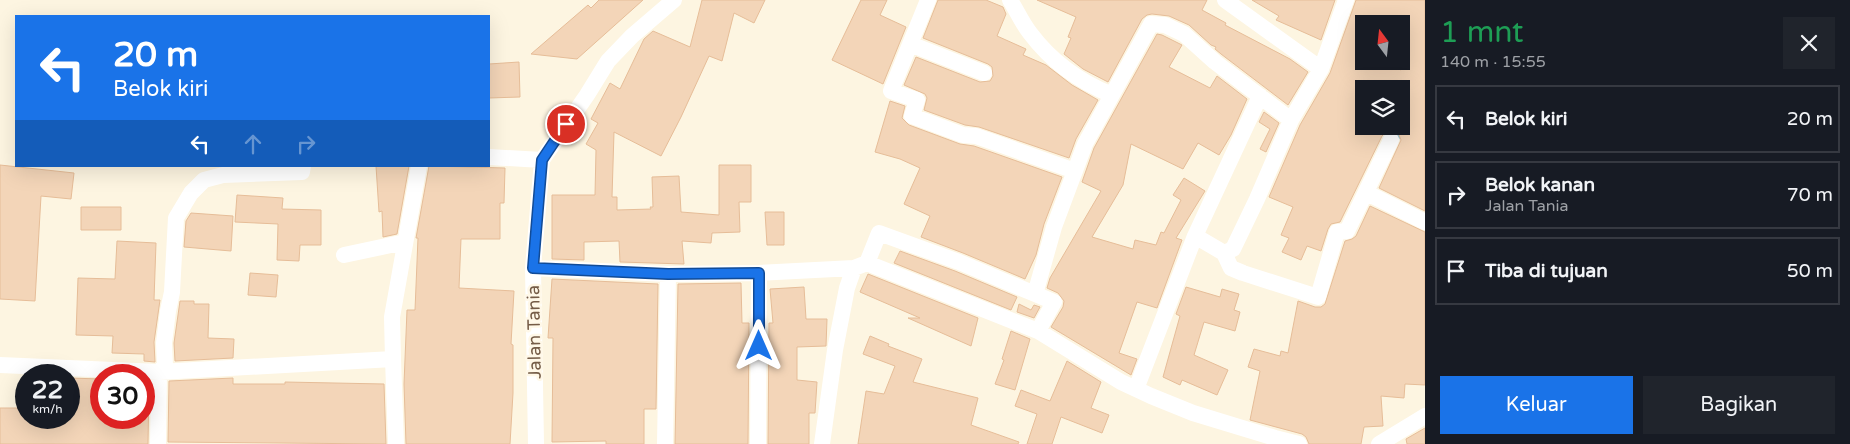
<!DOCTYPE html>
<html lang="id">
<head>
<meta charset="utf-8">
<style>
	body { margin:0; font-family:"Varela Round",sans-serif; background:#20242c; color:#f1f3f6; height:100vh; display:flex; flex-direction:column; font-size:19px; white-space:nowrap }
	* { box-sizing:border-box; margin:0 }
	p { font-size:16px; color:#9ea1a6 }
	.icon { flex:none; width:28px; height:28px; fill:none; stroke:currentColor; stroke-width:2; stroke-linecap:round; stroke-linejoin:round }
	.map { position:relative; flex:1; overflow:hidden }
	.panel { display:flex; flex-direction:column; background:#171b24; width:425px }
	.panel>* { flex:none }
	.hud { position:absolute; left:15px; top:15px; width:475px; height:152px; border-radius:0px; box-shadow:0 5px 20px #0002; background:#1a73e8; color:#fff; overflow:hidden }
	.needle { width:32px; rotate:345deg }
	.tools { position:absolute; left:1355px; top:15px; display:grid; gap:10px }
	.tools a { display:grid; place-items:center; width:55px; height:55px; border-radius:0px; background:#171b24; box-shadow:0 5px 20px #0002; font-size:25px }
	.speed { position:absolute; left:15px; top:364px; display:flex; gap:10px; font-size:25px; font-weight:700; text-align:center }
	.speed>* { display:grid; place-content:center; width:65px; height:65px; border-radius:50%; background:#171b24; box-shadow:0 5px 20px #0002; line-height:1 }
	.speed small { font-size:12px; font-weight:400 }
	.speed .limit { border:8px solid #d22; background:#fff; color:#111 }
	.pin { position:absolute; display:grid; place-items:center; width:42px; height:42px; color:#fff; margin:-21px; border:2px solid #fff; border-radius:50%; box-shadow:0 1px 5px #0007 }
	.me { position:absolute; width:55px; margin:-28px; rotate:0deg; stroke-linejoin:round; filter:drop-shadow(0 0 4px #0008) }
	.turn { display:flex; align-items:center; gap:18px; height:105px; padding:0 15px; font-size:22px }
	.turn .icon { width:65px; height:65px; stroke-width:2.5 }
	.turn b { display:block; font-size:35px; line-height:42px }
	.lanes { display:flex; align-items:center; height:48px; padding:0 15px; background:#0003; justify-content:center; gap:25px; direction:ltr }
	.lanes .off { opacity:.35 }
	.round { display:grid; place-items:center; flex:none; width:52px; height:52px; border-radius:0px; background:#20242c }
	.overview { display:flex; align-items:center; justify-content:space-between; height:85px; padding:0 15px }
	h1 { font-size:30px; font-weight:600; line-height:38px; color:#1e9e55 }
	.cta { display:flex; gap:10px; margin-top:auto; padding:10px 15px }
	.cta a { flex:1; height:58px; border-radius:0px; background:#1a73e8; color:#fff; font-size:20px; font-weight:600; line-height:58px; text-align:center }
	.cta a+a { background:#20242c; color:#f1f3f6 }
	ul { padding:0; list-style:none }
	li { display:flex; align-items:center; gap:15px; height:68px; margin:0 10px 8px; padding:0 5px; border:2px solid #363941; border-radius:0px }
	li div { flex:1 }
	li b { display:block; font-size:19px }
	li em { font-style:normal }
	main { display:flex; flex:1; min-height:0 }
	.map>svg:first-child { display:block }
</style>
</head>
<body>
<main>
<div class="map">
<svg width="1425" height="444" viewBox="0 0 1425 444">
	<rect width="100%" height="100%" fill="#fdf5e1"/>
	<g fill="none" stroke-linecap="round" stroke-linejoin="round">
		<path stroke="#9bcad9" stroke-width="6" d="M 1385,126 L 1396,134 L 1406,138"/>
	</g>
	<path fill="#f3d5b8" stroke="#e6bd98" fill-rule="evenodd" d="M 599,0 L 643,0 L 577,59 L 531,54 L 588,5 L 591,8 Z
		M 702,0 L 765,0 L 754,23 L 734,13 L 722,61 L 709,56 L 681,117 L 661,156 L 614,132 L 612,197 L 617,197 L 617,210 L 651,209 L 650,207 L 653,207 L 652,177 L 679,176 L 681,212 L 719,215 L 719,165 L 751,165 L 751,202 L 739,202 L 740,232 L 712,233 L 711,243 L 682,241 L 684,264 L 620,262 L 619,241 L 584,242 L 584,260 L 552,259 L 552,195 L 595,195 L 596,150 L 586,144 L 598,123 L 591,119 L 610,83 L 620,89 L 644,39 L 653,31 L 690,47 Z
		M 861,0 L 887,0 L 880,15 L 906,27 L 883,84 L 832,60 Z
		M 938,0 L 986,0 L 1003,7 L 1006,14 L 997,36 L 1026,49 L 1023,55 L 1046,65 L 1072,85 L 1098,100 L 1076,139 L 1069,158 L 979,127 L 965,125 L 924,110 L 927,98 L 925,94 L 904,85 L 916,57 L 980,82 L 990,81 L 993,76 L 992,67 L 988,64 L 923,38 Z
		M 1037,0 L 1207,0 L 1202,10 L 1226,23 L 1225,25 L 1290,59 L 1308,72 L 1288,105 L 1221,54 L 1215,49 L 1216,47 L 1211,45 L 1189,25 L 1169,16 L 1152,14 L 1147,15 L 1142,19 L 1108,82 L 1083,69 L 1064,54 L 1071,38 L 1068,37 L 1076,17 Z
		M 1252,0 L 1335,0 L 1321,40 L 1276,20 L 1279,16 Z
		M 1356,0 L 1425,0 L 1425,211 L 1379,188 L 1401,140 L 1399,135 L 1396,131 L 1391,130 L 1386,132 L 1382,136 L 1340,222 L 1331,224 L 1328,229 L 1321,251 L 1307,246 L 1301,260 L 1282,252 L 1289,238 L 1281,235 L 1293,207 L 1269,197 L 1300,125 L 1330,73 ZM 1364,24 L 1401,24 L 1401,70 L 1380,61 L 1364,61 ZM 1364,89 L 1401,89 L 1401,126 L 1364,126 Z
		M 1157,34 L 1162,35 L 1182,45 L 1169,67 L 1210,88 L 1217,76 L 1247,99 L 1231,135 L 1219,155 L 1198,143 L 1183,169 L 1131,144 L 1123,185 L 1092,237 L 1133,249 L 1135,240 L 1156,245 L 1161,232 L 1164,233 L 1181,200 L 1173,195 L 1184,178 L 1205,191 L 1176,238 L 1182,240 L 1157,308 L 1137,302 L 1119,353 L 1137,359 L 1131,375 L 1051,327 L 1063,307 L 1064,301 L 1058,293 L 1047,288 L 1050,278 L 1101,191 L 1082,182 L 1094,148 Z
		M 519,62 L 520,97 L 489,98 L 489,64 Z
		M 890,101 L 905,106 L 902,118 L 909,125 L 960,144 L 974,146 L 1062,177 L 1044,224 L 1036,255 L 1025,279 L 963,253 L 921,237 L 930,216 L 904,204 L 920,168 L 900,159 L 875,152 Z
		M 1264,112 L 1279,123 L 1266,152 L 1260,149 L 1270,129 L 1259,122 Z
		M 0,165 L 74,173 L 71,199 L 41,196 L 35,301 L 0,299 Z
		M 376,166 L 409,166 L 397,234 L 383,237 L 382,211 L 379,212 Z
		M 429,166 L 505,168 L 504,203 L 500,203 L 500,239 L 461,239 L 459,288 L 514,291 L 511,344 L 513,345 L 513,393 L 510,444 L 406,444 L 404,384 L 407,310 L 415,310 L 418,238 L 416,238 Z
		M 237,195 L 283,198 L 282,209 L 321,210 L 321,245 L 300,245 L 299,261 L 277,260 L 278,224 L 235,222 Z
		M 1370,206 L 1425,232 L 1425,385 L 1405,384 L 1404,398 L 1381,396 L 1383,426 L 1364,427 L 1361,444 L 1309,444 L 1306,437 L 1302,434 L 1250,420 L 1260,371 L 1248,367 L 1254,349 L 1280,356 L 1281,351 L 1288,353 L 1298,301 L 1315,307 L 1321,307 L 1325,304 L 1345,241 L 1352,239 L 1356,236 Z
		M 81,207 L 121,207 L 121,230 L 81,230 Z
		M 765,212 L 784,212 L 784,245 L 767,245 Z
		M 191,213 L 233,216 L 231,251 L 184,247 L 186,221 Z
		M 117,241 L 156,243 L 154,300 L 160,300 L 154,342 L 155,362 L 144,361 L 144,354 L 112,353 L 113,336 L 76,335 L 78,278 L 115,279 Z
		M 900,251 L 955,271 L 1017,297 L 1011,310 L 894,263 Z
		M 250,273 L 278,275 L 276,297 L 248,295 Z
		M 868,274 L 978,318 L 971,346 L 908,318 L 920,318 L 860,292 Z
		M 552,279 L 658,284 L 656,409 L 644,409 L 644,444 L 606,444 L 606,441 L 552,442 L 553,338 L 548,338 Z
		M 741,283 L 742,323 L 749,323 L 748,444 L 675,444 L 678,284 Z
		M 804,287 L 806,319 L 827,319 L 826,346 L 797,347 L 797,380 L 817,382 L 815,413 L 809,413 L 809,444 L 768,444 L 769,323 L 773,323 L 770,289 Z
		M 1186,287 L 1220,297 L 1222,289 L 1239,294 L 1234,310 L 1240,312 L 1235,331 L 1204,322 L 1194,355 L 1228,370 L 1217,395 L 1182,380 L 1180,385 L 1163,377 L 1180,316 L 1176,314 Z
		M 180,301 L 194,301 L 194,304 L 209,304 L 208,338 L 234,339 L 233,358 L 175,361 L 174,343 Z
		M 1019,304 L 1031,310 L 1034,305 L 1040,307 L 1034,318 L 1017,312 Z
		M 1011,331 L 1030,339 L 1015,390 L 995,384 L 1004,360 L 1002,359 Z
		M 870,336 L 889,344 L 888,346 L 922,359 L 913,382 L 978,398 L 971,425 L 1019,442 L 1018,444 L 858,444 L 866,391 L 884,394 L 895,366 L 863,354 Z
		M 1067,361 L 1101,382 L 1091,408 L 1109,415 L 1102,433 L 1061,417 L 1052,444 L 1027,444 L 1037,414 L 1015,406 L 1021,390 L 1050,401 Z
		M 69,378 L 101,379 L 101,418 L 144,418 L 144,381 L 149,382 L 148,444 L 0,444 L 0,408 L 26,408 L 26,418 L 69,418 Z
		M 233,378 L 233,384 L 285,384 L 285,382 L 384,384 L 386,444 L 168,442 L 169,381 Z
		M 1425,428 L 1425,444 L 1407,444 L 1406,439 Z"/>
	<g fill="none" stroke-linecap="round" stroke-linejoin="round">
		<path stroke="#fff" stroke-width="16" d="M 928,0 L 891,91 L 917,100 L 912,116 L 963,135 L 976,136 L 1075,171
			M 1010,0 C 1017,11 1022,23 1030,33 C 1051,61 1080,82 1112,95
			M 1225,0 L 1321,69
			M 910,44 L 984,73
			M 489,157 L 542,160
			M 1367,193 L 1425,222
			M 1195,236 L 1224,253 L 1233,249 L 1257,199 L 1291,120 L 1321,69 L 1346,0
			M 1224,253 L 1231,268 L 1243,273 L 1318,297 L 1337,232 L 1347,231 L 1391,140
			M 344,255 L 405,242
			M 867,263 L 1038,331 L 1121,382 L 1151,396 L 1193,413 L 1275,438 L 1299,444
			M 533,268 L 668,274 L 665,444
			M 668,274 L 759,273 L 854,268
			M 1038,331 L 1054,302 L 1035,294 L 1054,227 L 1085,144 L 1151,24 L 1165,25 L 1184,34 L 1215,62 L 1291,120
			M 393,359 L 392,317 L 419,166
			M 0,365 L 159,372 L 393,359 L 396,444
			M 1136,389 L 1195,236 L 1260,96
			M 158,444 L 159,372 L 165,366 L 164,343 L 168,311 L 172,292 L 176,218 L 191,193 L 204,180 L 223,175 L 302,172 L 303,166
			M 536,444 L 533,268 L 542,160 L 587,95 L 608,61 L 632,36 L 674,0
			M 758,444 L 759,273
			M 822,444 L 835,350 L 847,288 L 854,268 L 867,263 L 879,233 L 959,262 L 1035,294
			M 1379,444 L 1425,416"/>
	</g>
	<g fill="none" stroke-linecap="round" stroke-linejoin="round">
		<g stroke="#114b97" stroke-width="12">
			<path id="route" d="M 566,124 L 542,160 L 533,268 L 668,274 L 759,273 L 759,346"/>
		</g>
		<use href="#route" stroke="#1a73e8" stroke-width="9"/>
	</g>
	<g text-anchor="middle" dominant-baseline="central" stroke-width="5" stroke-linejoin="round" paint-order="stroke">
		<g font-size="18" fill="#755c47" stroke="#fff8e8">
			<text transform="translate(534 332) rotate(-91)">Jalan Tania</text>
		</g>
	</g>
</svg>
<div class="tools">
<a><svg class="needle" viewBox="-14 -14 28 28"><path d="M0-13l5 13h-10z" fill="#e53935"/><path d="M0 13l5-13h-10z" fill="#9ea1a6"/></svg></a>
<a><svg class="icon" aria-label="layers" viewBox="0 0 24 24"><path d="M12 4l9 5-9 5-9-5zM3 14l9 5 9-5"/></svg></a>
</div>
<div class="speed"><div>22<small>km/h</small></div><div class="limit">30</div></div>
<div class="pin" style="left:566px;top:124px;background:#d93025"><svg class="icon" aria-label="arrive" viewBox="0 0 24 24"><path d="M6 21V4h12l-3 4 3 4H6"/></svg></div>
<svg class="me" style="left:759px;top:346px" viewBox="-20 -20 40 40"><path d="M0-17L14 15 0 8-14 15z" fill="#1a73e8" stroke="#fff" stroke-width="4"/></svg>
<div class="hud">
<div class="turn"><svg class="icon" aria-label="left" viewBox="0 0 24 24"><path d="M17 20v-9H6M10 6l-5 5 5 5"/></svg><div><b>20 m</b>Belok kiri</div></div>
<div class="lanes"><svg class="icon" aria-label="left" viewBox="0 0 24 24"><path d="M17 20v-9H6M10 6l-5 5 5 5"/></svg><svg class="icon off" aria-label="ahead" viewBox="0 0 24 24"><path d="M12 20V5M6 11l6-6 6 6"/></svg><svg class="icon off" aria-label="right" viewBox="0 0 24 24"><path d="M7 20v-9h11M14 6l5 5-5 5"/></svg></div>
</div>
</div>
<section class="panel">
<div class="overview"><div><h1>1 mnt</h1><p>140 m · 15:55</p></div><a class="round"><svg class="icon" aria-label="close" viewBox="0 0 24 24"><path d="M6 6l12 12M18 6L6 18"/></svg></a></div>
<ul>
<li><svg class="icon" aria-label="left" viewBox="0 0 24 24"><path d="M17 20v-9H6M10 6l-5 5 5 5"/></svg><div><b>Belok kiri</b></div><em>20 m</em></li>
<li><svg class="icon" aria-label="right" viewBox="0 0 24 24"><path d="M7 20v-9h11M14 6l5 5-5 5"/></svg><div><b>Belok kanan</b><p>Jalan Tania</p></div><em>70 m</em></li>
<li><svg class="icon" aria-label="arrive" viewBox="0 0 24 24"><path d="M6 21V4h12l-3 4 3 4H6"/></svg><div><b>Tiba di tujuan</b></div><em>50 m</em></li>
</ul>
<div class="cta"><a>Keluar</a><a>Bagikan</a></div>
</section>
</main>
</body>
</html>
